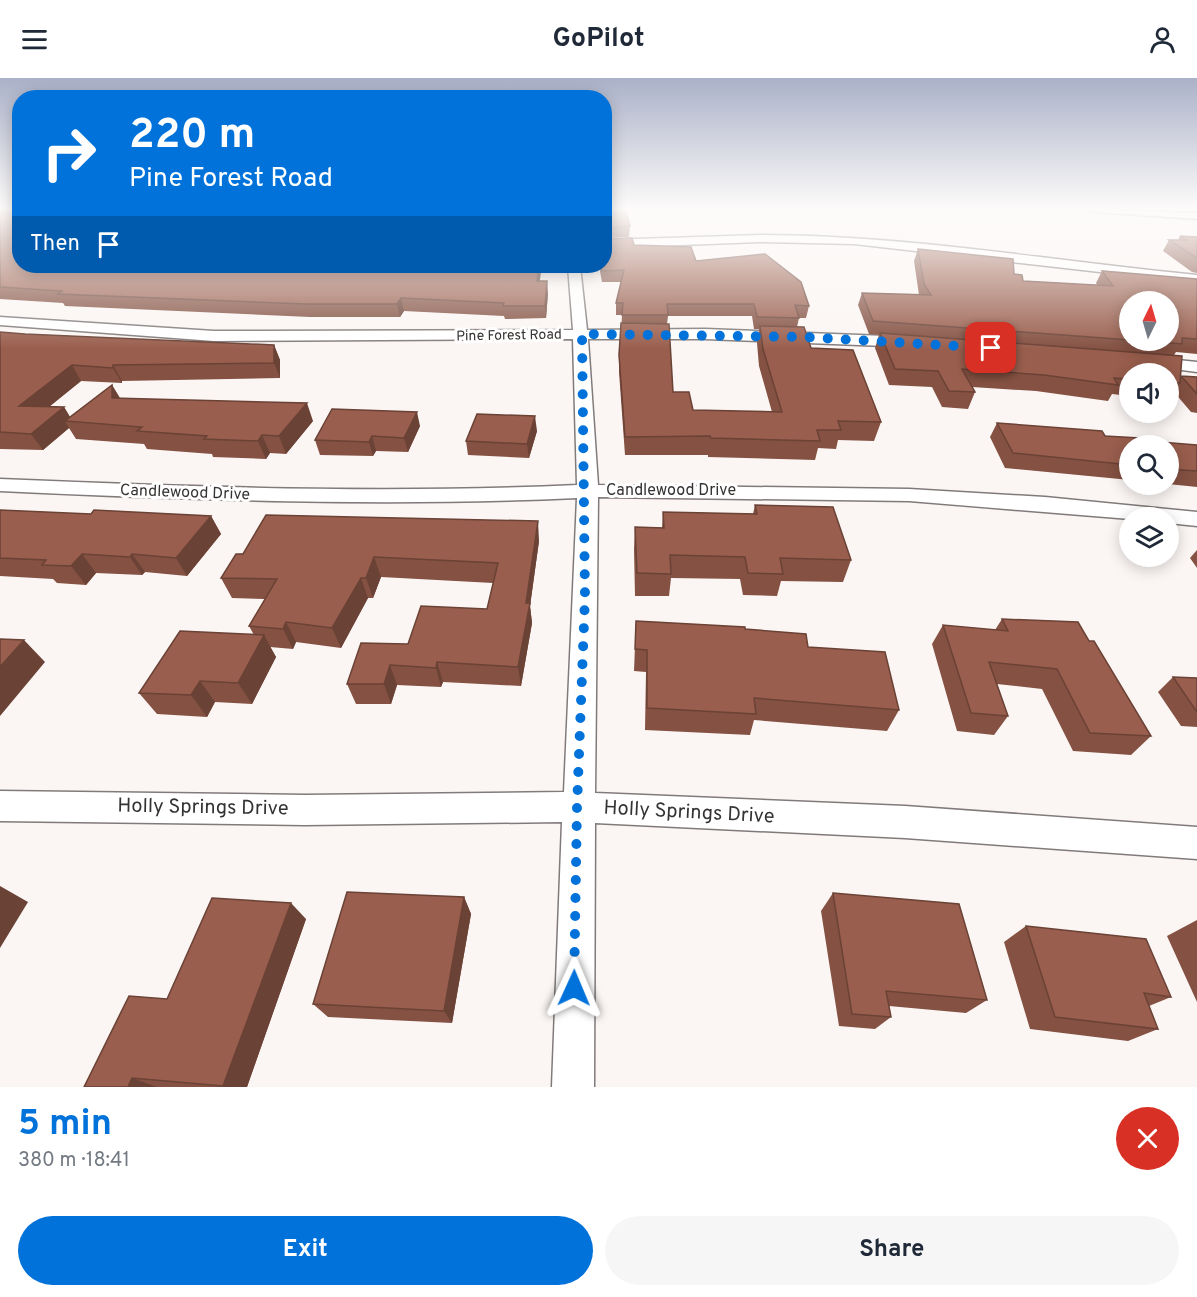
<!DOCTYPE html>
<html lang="en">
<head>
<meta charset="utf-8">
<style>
	body { margin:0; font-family:Overpass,sans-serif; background:#f6f6f7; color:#1f2937; height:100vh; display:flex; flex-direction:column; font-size:22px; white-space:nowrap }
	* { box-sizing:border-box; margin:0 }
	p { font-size:20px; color:#747a83 }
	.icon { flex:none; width:33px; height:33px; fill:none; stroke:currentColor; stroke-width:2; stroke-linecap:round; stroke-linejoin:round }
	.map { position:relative; height:1009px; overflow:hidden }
	.panel { display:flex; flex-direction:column; background:#fff; flex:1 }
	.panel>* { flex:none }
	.hud { position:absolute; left:12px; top:12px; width:600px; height:183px; border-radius:24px; box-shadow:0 3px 15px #0003; background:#0172da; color:#fff; overflow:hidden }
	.needle { width:39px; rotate:5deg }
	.fabs { position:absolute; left:1119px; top:213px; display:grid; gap:12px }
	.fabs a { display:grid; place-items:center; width:60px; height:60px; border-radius:50%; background:#fff; box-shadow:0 3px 15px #0003; font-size:30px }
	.pin { position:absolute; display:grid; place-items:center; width:51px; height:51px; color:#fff; margin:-26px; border-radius:12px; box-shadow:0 3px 9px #0006 }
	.me { position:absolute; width:66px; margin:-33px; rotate:1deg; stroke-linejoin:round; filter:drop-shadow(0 0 4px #0008) }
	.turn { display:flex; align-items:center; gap:21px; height:126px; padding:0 18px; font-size:27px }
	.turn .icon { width:78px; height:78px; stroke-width:2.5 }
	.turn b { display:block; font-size:42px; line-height:51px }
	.then { display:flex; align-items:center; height:57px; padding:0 18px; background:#0003; gap:12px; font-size:22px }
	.round { display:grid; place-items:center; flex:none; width:63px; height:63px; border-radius:32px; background:#f6f6f7 }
	.overview { display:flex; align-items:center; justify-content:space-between; height:102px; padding:0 18px }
	h1 { font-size:36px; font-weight:700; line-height:45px; color:#0172da }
	.button { display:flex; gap:12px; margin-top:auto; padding:12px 18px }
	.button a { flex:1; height:69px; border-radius:36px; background:#0172da; color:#fff; font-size:24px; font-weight:700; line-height:69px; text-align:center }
	.button a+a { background:#f6f6f7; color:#1f2937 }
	header { display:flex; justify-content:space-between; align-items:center; height:78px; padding:0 18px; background:#fff; font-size:27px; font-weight:700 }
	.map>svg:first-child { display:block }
</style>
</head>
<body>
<header><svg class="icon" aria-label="menu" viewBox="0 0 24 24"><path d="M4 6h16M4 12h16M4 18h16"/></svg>GoPilot<svg class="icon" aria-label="person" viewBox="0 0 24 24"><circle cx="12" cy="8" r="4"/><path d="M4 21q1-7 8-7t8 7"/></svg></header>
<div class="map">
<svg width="1197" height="1009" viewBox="0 0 1197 1009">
	<rect width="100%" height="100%" fill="#fbf6f4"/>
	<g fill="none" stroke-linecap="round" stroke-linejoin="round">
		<g stroke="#807b7a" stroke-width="3">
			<path id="minor" d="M 1089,131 L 1197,135 L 1197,141 L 1094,134 Z
				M 760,157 C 907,157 1051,183 1197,197 L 1197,205 L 854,166 L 760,164 L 604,170 L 604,162 Z
				M 568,188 L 580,188 L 587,252 L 705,251 L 911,259 L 919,264 L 911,269 L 705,261 L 588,261 L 598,407 L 909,411 L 1045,419 L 1197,434 L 1197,448 L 1168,445 L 1168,440 L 1130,441 L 909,423 L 598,419 L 595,715 L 905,728 L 1197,749 L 1197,781 L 905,760 L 595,745 L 594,1009 L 552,1009 L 562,744 L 305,747 L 0,743 L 0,713 L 305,717 L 564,714 L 577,420 C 384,429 193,422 0,413 L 0,401 C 193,409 385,416 577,407 L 573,261 L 214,263 L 0,247 L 0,239 L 214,253 L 573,252 Z
				M 1149,279 L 1197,284 L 1197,294 L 1143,287 L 1141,284 Z"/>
		</g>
		<use href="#minor" fill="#fff" fill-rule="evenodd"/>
	</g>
	<path fill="#845142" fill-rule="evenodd" d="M 0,131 L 540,203 L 548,215 L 546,240 L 505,241 L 504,238 L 404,233 L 400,239 L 310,239 L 65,228 L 63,225 L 0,221 Z
		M 604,131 L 616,134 L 630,148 L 629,159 L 604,160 Z
		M 1180,158 L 1197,159 L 1197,195 L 1192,194 L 1163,173 L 1169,162 L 1178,162 Z
		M 634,167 L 696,183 L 809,228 L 806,240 L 799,240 L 797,249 L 811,270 L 881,344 L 874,363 L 838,362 L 836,371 L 818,370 L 815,382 L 708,379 L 708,377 L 625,377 L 619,294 L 622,237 L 616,237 L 616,225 L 621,204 L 602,204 L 599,188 L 604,188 ZM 668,238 L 752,238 L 754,251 L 759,251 L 757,265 L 759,288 L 772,334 L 693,332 L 673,314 L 667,246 Z
		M 918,171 L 1014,196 L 1023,203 L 1097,207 L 1096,205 L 1102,193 L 1197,201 L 1197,276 L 1176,274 L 1174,277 L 1181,298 L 1197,299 L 1197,335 L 1191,334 L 1174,314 L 1169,321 L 1168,321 L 1168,296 L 1130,296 L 1130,318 L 1112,316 L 1108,323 L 1036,313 L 972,309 L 975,314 L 968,331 L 942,329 L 932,309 L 889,307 L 875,270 L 879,257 L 869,256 L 858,227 L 862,215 L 919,217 L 914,183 ZM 1130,224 L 1168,262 L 1130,262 Z
		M 0,254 L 25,256 L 274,267 L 280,282 L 280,300 L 122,303 L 122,305 L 81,303 L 49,329 L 64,329 L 70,339 L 112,307 L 120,320 L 313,343 L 286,376 L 270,375 L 266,381 L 213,379 L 212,376 L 147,371 L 144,366 L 76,361 L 69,350 L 43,372 L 0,371 Z
		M 997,345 L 1160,364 L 1197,367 L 1197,409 L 1168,406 L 1168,368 L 1130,368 L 1130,402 L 1005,390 L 990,359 Z
		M 420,348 L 408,374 L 376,373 L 373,378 L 320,377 L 315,362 Z
		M 537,353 L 529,380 L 468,377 L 466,363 Z
		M 755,427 L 851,482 L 843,504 L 781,503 L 777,518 L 743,517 L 740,501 L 671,500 L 669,518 L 635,518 L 634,471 L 635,449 L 662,450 L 663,434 L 753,436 Z
		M 0,432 L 91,436 L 211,438 L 221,456 L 187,498 L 145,494 L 142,497 L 96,495 L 86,507 L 57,505 L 53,501 L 0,498 Z
		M 539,463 L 530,528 L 532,545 L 521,608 L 443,604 L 441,609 L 397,607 L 391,626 L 356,626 L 347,606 L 408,566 L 487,531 L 493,505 L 381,499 L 373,520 L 368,520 L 341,570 L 296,564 L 293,571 L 270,569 L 276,579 L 252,626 L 215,624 L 207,639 L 157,636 L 139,615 L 254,557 L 249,548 L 265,521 L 232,520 L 221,500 L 236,476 Z
		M 1197,472 L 1197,490 L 1190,480 Z
		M 1002,541 L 1089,563 L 1151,658 L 1131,677 L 1073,673 L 1042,611 L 997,606 L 1008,638 L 994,657 L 957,653 L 932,566 L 943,547 L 995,552 Z
		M 636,543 L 745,551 L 808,569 L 899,632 L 887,653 L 754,642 L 750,657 L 645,652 L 646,594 L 634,593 Z
		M 1173,599 L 1197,600 L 1197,649 L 1181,648 L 1158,614 Z
		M 833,815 L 987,922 L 966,935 L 889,928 L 891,939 L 875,951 L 839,948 L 821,833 Z
		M 464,819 L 471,836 L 452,945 L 328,939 L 313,926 Z
		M 306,841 L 247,1009 L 84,1009 L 167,921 Z
		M 1197,842 L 1197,924 L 1167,858 Z
		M 1026,848 L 1171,919 L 1149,928 L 1158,951 L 1128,963 L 1030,951 L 1004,864 Z"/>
	<path fill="#6b4236" d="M 539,188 L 542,188 L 538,215 L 537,203 Z
		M 547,203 L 548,215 L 546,240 L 545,228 Z
		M 401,220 L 404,233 L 400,239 L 397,226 Z
		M 274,267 L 280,282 L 280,300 L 274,285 Z
		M 72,287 L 81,303 L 30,344 L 19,328 Z
		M 113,287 L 122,303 L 122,305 L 113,290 Z
		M 112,307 L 122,324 L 112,320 Z
		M 307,325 L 313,343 L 286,376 L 279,358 Z
		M 64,329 L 73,344 L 65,343 L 69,350 L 43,372 L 31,356 Z
		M 417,334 L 420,348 L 408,374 L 404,360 Z
		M 535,338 L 537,353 L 529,380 L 527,366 Z
		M 262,357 L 270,375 L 266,381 L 258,363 Z
		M 372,358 L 376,373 L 373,378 L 369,364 Z
		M 211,438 L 221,456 L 187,498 L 176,480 Z
		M 538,443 L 539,463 L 530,528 L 532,545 L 521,608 L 518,589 L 526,525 Z
		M 82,476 L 96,495 L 86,507 L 71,488 Z
		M 132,476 L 145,494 L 142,497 L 130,479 Z
		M 374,479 L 381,499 L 373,520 L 366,500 Z
		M 361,500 L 368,520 L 341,570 L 332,550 Z
		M 286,544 L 296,564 L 293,571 L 283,551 Z
		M 264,557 L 276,579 L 252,626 L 238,605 Z
		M 24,562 L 45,584 L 0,638 L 0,589 Z
		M 437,584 L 443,604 L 441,609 L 436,590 Z
		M 390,587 L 397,607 L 391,626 L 384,606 Z
		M 200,603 L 215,624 L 207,639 L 191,617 Z
		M 0,808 L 28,824 L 0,870 Z
		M 464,819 L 471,836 L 452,945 L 444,933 Z
		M 291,825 L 306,841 L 247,1009 L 225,1009 L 223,1008 Z
		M 132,1000 L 157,1009 L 128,1009 Z"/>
	<path fill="#995e4d" stroke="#6b4236" stroke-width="1.5" d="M 0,131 L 20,131 L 20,188 L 539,188 L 537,203 L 547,203 L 545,228 L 503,228 L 504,225 L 401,220 L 397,226 L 306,226 L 58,216 L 62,213 L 0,209 Z
		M 604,131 L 615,131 L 616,134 L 626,134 L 630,148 L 604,150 Z
		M 1180,158 L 1197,159 L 1197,180 L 1169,162 L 1187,162 Z
		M 632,160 L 634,167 L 691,169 L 696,183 L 765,176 L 801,204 L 809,228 L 795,227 L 799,240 L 757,239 L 754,226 L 667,226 L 668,237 L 622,237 L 623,225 L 616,225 L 624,192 L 602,193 L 601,188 L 604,188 L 604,161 Z
		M 918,171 L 1013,181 L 1014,196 L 1022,197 L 1023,203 L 1113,208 L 1102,193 L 1197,201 L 1197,261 L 1182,260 L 1182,266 L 1138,262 L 1168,262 L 1168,224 L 1130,224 L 1130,262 L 873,243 L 862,215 L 931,217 L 924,206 Z
		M 621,245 L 669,246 L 673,314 L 689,314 L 693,332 L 782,334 L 763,271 L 760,248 L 804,249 L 811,270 L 853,272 L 881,344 L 838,343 L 841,352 L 817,352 L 820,363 L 711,360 L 710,358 L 625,359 L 619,277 Z
		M 0,254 L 25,256 L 274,267 L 274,285 L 113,287 L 113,290 L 72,287 L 19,328 L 64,329 L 31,356 L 0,354 Z
		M 880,255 L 1182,278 L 1180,305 L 1168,304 L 1168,296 L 1130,296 L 1130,301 L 1114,300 L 1118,307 L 1044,297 L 962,291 L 975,314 L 949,313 L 938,293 L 895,291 Z
		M 1181,298 L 1197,299 L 1197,316 Z
		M 112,307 L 112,320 L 307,325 L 279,358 L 262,357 L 258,363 L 204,361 L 207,358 L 137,353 L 142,349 L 65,343 Z
		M 332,331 L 417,334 L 404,360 L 372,358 L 369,364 L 315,362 Z
		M 477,336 L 535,338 L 527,366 L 466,363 Z
		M 997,345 L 1102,353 L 1105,358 L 1157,361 L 1160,364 L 1197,367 L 1197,393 L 1168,391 L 1168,368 L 1130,368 L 1130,387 L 1013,375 Z
		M 755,427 L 833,429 L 851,482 L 780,480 L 783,496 L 748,495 L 745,479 L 670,477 L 671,496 L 637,495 L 635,449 L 664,450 L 663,434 L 757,436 Z
		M 0,432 L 91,436 L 94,432 L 211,438 L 176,480 L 132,476 L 130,479 L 82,476 L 71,488 L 42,487 L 46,482 L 0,480 Z
		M 266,437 L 538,443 L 526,525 L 530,525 L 518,589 L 437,584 L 436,590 L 390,587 L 384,606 L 347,606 L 361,565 L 408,566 L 421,528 L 487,531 L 498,485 L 374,479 L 366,500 L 361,500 L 332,550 L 286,544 L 283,551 L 249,548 L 277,501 L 221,500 L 236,476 L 243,476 Z
		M 1002,541 L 1078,544 L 1089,563 L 1094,563 L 1151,658 L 1090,655 L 1057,591 L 989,584 L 1008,638 L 971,635 L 943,547 L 1008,553 Z
		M 636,543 L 745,549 L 745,551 L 806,556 L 808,569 L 885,574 L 899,632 L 754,620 L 756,636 L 647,630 L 647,572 L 635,571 Z
		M 180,553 L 264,557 L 238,605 L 200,603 L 191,617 L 139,615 Z
		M 0,561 L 24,562 L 0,589 Z
		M 1173,599 L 1197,600 L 1197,634 Z
		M 347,814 L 464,819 L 444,933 L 313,926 Z
		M 833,815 L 959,826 L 987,922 L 886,913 L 891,939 L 852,936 Z
		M 212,820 L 291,825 L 223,1008 L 132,1000 L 128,1009 L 84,1009 L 129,918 L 167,921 Z
		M 1026,848 L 1146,861 L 1171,919 L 1144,915 L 1158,951 L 1055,939 Z"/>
	<linearGradient id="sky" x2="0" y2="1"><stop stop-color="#aab1c8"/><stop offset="0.48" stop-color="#fdfbfa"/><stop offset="1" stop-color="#fdfbfa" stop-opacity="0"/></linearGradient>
	<rect width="1197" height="272" fill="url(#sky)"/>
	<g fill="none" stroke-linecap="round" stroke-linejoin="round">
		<path stroke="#0172da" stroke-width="10" stroke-dasharray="0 18" d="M 574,910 L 577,729 L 585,519 L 582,256 L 804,259 L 991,270"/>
	</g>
	<g text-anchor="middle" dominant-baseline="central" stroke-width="6" stroke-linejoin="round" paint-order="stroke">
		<g font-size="14" fill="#353332" stroke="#fff">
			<text transform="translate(509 258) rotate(-1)">Pine Forest Road</text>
		</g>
		<g font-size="16" fill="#353332" stroke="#fff">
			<text x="671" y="413">Candlewood Drive</text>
			<text transform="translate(185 415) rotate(2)">Candlewood Drive</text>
		</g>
		<g font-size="20" fill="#353332" stroke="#fff">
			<text transform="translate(203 730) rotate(1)">Holly Springs Drive</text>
			<text transform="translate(689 735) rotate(3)">Holly Springs Drive</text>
		</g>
	</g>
</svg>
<div class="fabs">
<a><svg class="needle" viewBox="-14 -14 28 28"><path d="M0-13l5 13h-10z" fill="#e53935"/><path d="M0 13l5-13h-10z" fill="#747a83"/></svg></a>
<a><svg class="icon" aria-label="sound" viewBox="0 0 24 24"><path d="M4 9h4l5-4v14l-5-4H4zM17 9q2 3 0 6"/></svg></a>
<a><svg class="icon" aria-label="search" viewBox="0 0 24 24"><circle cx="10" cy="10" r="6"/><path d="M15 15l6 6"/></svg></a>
<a><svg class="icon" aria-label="layers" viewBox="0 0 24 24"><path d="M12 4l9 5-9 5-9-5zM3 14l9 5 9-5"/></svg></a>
</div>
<div class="pin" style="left:991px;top:270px;background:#d93025"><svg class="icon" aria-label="arrive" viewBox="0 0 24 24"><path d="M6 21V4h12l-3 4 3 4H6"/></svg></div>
<svg class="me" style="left:574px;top:910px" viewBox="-20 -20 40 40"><path d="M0-17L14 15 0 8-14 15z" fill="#0172da" stroke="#fff" stroke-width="4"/></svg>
<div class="hud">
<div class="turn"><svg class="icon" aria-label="right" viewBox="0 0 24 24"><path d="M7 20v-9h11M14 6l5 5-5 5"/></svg><div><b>220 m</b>Pine Forest Road</div></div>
<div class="then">Then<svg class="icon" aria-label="arrive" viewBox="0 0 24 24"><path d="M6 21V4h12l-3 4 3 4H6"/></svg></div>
</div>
</div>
<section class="panel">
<div class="overview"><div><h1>5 min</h1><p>380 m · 18:41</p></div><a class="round" style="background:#d93025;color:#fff"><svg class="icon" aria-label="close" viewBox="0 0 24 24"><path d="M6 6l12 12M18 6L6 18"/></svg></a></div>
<div class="button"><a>Exit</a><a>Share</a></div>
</section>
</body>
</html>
